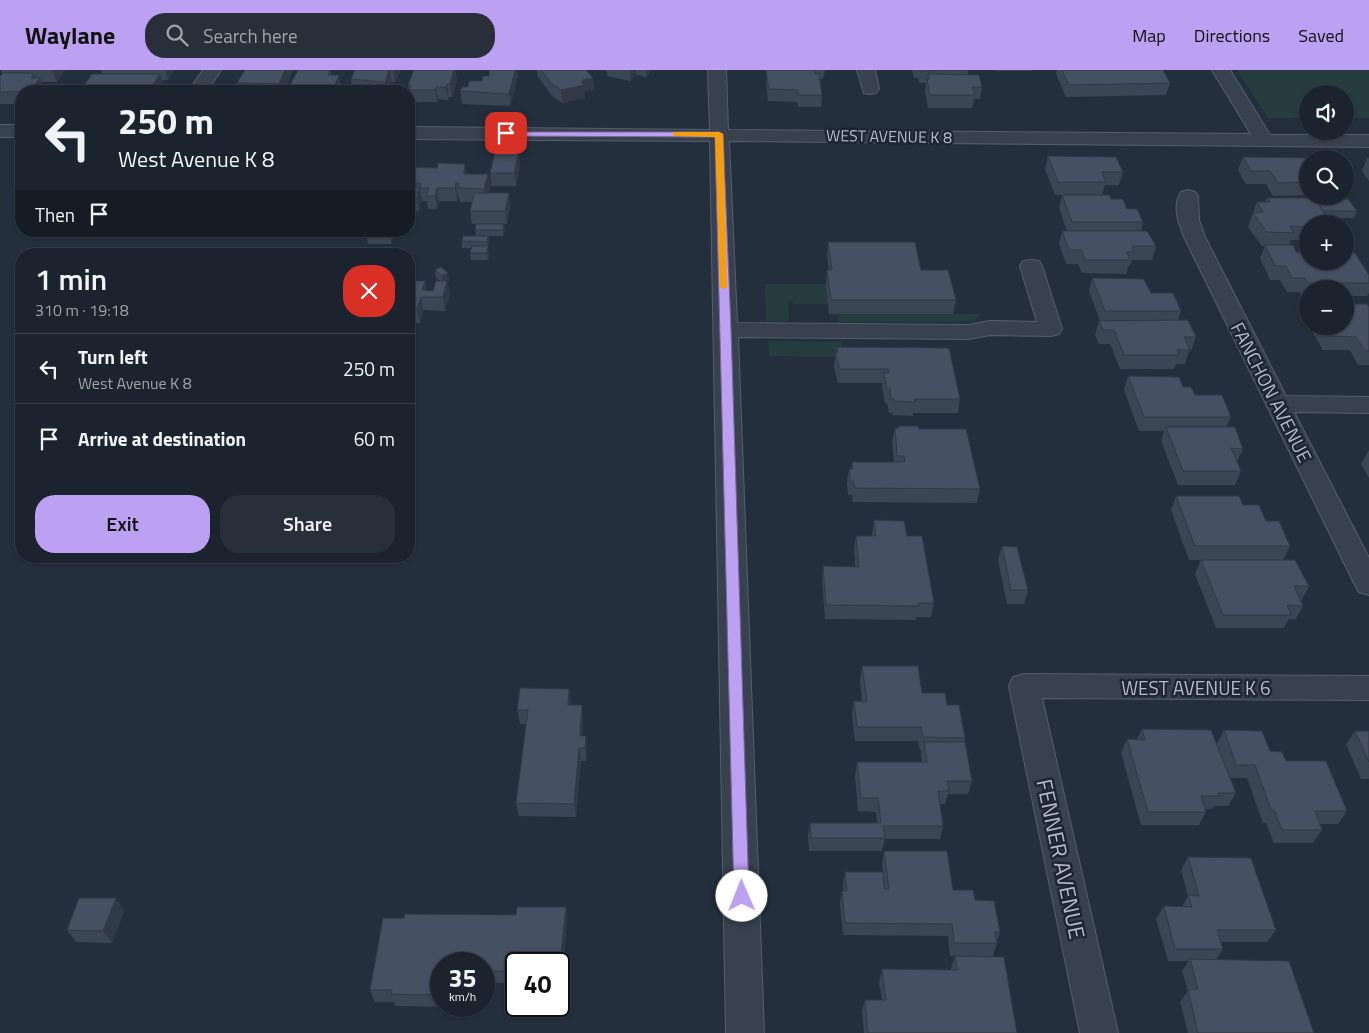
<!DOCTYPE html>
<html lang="en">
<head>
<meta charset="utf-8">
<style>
	body { margin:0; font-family:"Titillium Web",sans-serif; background:#282f3a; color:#f1f3f6; height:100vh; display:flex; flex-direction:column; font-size:19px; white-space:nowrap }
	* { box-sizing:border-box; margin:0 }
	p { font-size:16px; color:#a0a4aa }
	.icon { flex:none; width:28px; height:28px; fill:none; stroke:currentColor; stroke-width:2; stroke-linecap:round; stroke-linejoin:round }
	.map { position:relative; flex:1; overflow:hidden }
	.side { position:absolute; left:15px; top:178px; width:400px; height:315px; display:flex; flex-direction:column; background:#1b232e; border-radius:20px; box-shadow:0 1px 4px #0004,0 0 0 1px #39404a }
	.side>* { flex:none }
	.hud { position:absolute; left:15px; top:15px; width:400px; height:152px; border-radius:20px; box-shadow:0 1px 4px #0004,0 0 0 1px #39404a; background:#1b232e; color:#f1f3f6; overflow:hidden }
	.controls { position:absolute; left:1299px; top:15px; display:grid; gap:10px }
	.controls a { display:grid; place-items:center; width:55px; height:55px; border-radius:50%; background:#1b232e; box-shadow:0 1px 4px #0004,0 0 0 1px #39404a; font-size:25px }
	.speed { position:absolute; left:430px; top:882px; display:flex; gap:10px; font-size:25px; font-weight:700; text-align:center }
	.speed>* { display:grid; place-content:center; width:65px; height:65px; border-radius:50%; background:#1b232e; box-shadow:0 1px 4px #0004,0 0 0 1px #39404a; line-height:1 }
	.speed small { font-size:12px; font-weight:400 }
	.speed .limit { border:2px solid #111; border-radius:8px; background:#fff; color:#111 }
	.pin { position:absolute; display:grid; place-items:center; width:42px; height:42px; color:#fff; margin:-21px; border-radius:10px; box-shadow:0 2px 8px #0006 }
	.me { position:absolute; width:55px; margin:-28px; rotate:359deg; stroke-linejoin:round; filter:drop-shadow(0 0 4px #0008) }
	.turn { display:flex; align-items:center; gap:18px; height:105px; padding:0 20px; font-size:22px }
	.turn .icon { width:65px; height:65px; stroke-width:2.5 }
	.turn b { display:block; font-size:35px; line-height:42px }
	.then { display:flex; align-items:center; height:48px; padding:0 20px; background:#0003; gap:10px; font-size:19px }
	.round { display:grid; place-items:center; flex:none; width:52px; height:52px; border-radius:20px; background:#282f3a }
	.summary { display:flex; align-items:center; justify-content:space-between; height:85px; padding:0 20px }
	h1 { font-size:30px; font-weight:600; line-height:38px }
	.primary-button { display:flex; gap:10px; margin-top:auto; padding:10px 20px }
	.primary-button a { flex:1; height:58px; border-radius:20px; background:#bca0f2; color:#111; font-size:20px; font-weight:600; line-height:58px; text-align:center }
	.primary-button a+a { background:#282f3a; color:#f1f3f6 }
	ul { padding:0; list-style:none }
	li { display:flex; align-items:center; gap:15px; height:70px; padding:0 20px; border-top:1px solid #39404a }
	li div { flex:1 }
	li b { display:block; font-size:19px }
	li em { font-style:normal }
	header { display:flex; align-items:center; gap:30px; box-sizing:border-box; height:70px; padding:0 25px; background:#bca0f2; color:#111 }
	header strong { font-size:24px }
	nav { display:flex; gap:28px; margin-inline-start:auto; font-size:18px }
	.search { width:350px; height:45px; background:#282f3a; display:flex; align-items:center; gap:12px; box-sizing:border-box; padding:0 18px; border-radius:20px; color:#a0a4aa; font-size:19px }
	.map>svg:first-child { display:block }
</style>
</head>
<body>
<header>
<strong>Waylane</strong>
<div class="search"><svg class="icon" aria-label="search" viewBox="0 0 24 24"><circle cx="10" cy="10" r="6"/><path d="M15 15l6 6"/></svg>Search here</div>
<nav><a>Map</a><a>Directions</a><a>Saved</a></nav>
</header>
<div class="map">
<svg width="1369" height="963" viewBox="0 0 1369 963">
	<rect width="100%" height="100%" fill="#242f3e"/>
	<path fill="#263c3f" d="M 1237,0 L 1369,0 L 1369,48 L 1345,48 L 1345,24 L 1308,24 L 1307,48 L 1268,48 Z
		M 765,214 L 826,214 L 828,234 L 793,234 L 792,231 L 788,231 L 789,251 L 766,251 Z
		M 838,244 L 981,244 L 974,251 L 966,252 L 839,252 Z
		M 768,271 L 841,272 L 843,287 L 769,286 Z"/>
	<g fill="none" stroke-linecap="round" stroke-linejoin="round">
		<g stroke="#565f6c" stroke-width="2">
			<path id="minor" d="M 203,0 L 221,0 L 207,21 L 189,21 Z
				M 708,0 L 726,0 L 728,60 L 1251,64 L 1212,0 L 1230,0 L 1270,65 L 1369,65 L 1369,77 L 729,71 L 737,253 L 968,255 L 990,251 L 1037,252 L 1020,196 L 1023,191 L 1031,190 L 1039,191 L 1042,196 L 1062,259 L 1059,264 L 1051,266 L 990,265 L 968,269 L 738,267 L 764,963 L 726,963 L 710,71 L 409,69 L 409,57 L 710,60 Z
				M 857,0 L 875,0 L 879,19 L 876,23 L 870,24 L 864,23 Z
				M 0,55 L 21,55 L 21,67 L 0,67 Z
				M 1188,120 L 1195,122 L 1198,126 L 1199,150 L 1205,167 L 1286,326 L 1369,327 L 1369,343 L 1294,342 L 1369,488 L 1369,525 L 1359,522 L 1355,515 L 1187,173 C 1180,158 1171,137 1181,122 Z
				M 1024,604 L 1369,606 L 1369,630 L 1042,628 L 1118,963 L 1080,963 L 1009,616 L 1013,607 Z"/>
		</g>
		<use href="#minor" fill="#38414e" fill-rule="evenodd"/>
	</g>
	<path fill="#3b4654" d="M 1,0 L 65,0 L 57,12 L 42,12 L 45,21 L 21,21 L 21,34 L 0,34 L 0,6 L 2,4 Z
		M 101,0 L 174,0 L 168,10 L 162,10 L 164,16 L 160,21 L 86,21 L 84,15 L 102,4 Z
		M 245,0 L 293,0 L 284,21 L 240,21 L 237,13 Z
		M 355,0 L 399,0 L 400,1 L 395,12 L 392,12 L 388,21 L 353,21 L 351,9 Z
		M 414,0 L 455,0 L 457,10 L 452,27 L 449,27 L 448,30 L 438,29 L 437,32 L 411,32 L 408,15 Z
		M 537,0 L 586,0 L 593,8 L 594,20 L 585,22 L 585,28 L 562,33 L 551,25 L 537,5 Z
		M 602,0 L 652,0 L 646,7 L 636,5 L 630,11 L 607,6 L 607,1 Z
		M 766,0 L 825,0 L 823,9 L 819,8 L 822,25 L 821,37 L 798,37 L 797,32 L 768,31 L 766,12 Z
		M 912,0 L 968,0 L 968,5 L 982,17 L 980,29 L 974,29 L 972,38 L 928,38 L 925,21 L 926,13 L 920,13 L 918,8 L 914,8 Z
		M 995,0 L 1032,0 L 1032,1 L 996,1 Z
		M 1057,0 L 1163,0 L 1170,13 L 1166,25 L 1066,27 L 1056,4 Z
		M 331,1 L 331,5 L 339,5 L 341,17 L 340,21 L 291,21 L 290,15 Z
		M 518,6 L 510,36 L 462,34 L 460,21 L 468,17 L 482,11 Z
		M 519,82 L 520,95 L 516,116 L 491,116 L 490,103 Z
		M 1048,86 L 1123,102 L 1119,115 L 1105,115 L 1102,125 L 1111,129 L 1127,139 L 1143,152 L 1141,161 L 1156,176 L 1152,190 L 1132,190 L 1130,195 L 1129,195 L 1126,204 L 1082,203 L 1078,194 L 1066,194 L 1059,174 L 1062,161 L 1067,161 L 1059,138 L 1062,125 L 1055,125 L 1045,99 Z
		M 1243,87 L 1308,89 L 1308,125 L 1273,126 L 1266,114 L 1246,114 L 1238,100 Z
		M 1367,88 L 1369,88 L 1369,111 L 1362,101 Z
		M 409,97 L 467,104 L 488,104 L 490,117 L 488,123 L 509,123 L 510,137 L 507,154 L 472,154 L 470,141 L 472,132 L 460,132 L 459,126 L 458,126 L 457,131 L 439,131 L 437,139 L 428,139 L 427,131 L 422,131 L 421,126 L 422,131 L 419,141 L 409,141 Z
		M 1267,128 L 1357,141 L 1354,148 L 1327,148 L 1308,154 L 1308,170 L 1291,170 L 1289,175 L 1296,182 L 1369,205 L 1369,223 L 1367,226 L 1345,226 L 1345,219 L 1308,219 L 1308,227 L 1302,227 L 1299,222 L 1287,222 L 1280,210 L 1270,210 L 1260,188 L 1265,176 L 1262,176 L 1248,157 L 1257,132 L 1265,132 Z
		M 504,154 L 505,161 L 503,166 L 489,166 L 489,173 L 488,178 L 489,183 L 488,190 L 471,190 L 470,183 L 471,178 L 462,178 L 462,171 L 476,166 L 475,160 Z
		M 369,161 L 398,161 L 396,166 L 393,166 L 391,174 L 368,174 L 367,167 Z
		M 828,172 L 956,230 L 953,244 L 829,244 L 826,214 L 827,200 L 829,200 L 827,185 Z
		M 435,200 L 448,203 L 449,210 L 447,211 L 450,224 L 445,241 L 423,240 L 420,253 L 409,253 L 409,219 L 411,219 L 425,211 L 427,221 L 433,221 L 440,211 L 436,207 Z
		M 1092,208 L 1151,223 L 1181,241 L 1178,250 L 1196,267 L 1191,281 L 1189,281 L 1185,294 L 1176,294 L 1174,299 L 1120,299 L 1110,274 L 1099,274 L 1095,265 L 1099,251 L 1100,251 L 1089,221 Z
		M 1369,237 L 1369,295 L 1358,295 L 1350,280 L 1323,280 L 1309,256 L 1345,256 Z
		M 1308,238 L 1308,253 L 1304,247 Z
		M 837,277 L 960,329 L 958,343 L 913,343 L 913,346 L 892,345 L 892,343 L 889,343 L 887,333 L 885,333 L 882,317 L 883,313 L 838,313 L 834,297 Z
		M 1128,306 L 1183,317 L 1195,325 L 1231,347 L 1226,357 L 1243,379 L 1237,392 L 1241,401 L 1235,415 L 1178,415 L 1161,371 L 1164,361 L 1139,361 L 1124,320 Z
		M 898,356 L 919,359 L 980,419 L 977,433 L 853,432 L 852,425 L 848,425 L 847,413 L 849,399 L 851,399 L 852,392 L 894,392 L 892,372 L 895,358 L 898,358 Z
		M 1369,380 L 1369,408 L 1361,394 Z
		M 1176,426 L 1243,435 L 1266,451 L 1290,476 L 1283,490 L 1309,516 L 1302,530 L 1300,530 L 1303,536 L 1295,550 L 1289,549 L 1284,558 L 1216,558 L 1195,504 L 1201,490 L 1233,490 L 1189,490 L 1171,440 Z
		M 874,450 L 907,466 L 934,533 L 931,547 L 916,547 L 916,550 L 825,549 L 822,510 L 823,496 L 855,497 L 854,480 L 856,466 L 872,466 Z
		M 1002,476 L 1028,520 L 1024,534 L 1007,534 L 998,490 Z
		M 862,596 L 947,635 L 965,668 L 964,672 L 972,711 L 968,724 L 948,724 L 945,734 L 940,734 L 943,756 L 940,769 L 885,769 L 882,781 L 809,781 L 808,766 L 810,753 L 877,753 L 876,742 L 858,741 L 855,706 L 857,692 L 922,692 L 921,686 L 922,681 L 920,681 L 918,671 L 855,671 L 852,645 L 854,631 L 862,632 L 860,610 Z
		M 569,619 L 571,635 L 583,649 L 582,666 L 586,666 L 587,679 L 586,691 L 581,691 L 576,747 L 519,746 L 516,733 L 526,654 L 520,654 L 517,640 Z
		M 1142,659 L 1217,674 L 1224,660 L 1270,681 L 1286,691 L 1347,741 L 1338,754 L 1320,754 L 1322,760 L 1313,773 L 1274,773 L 1266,753 L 1263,753 L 1247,708 L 1230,708 L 1236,723 L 1228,736 L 1214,736 L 1212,739 L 1206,739 L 1206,742 L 1199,755 L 1141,755 L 1121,683 L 1127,669 L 1137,669 Z
		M 1355,661 L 1369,661 L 1369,709 L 1361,709 L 1346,674 Z
		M 884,781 L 953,820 L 975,830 L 1000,862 L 997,871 L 997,873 L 993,886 L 950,886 L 948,866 L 843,865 L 840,834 L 842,821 L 843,821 L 843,815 L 845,802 L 883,802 L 882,794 Z
		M 1188,787 L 1276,860 L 1267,872 L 1221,872 L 1223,879 L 1216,890 L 1314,963 L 1188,963 L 1180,932 L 1188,921 L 1182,901 L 1189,891 L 1168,891 L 1156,849 L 1164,836 L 1182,837 L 1188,826 L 1181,800 Z
		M 566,837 L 567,850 L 563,896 L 559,896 L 559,894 L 516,894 L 516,913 L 484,913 L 484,894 L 441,894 L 441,936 L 462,937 L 395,936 L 394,932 L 375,932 L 370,920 L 404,848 L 516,845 Z
		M 124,841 L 112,873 L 76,872 L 67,860 Z
		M 955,886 L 1017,963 L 864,963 L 862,941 L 865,930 L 882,930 L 879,912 L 882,899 L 951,900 L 951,898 Z"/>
	<path fill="#303945" d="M 52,0 L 65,0 L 57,12 Z
		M 165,0 L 174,0 L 168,10 Z
		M 285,0 L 293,0 L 284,21 L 280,21 L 279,14 Z
		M 389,0 L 392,12 L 388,21 L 386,21 L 385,12 Z
		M 393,0 L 399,0 L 400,1 L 395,12 Z
		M 454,0 L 455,0 L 457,10 L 452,27 L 450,14 Z
		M 515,0 L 517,0 L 518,6 L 510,36 L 509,24 Z
		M 630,0 L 636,0 L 636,5 L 630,11 Z
		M 646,0 L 652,0 L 646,7 Z
		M 34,4 L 38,12 L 40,8 L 45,21 L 30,21 L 31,8 Z
		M 160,4 L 164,16 L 160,21 L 152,21 L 151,17 Z
		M 339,5 L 341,17 L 340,21 L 335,21 L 334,17 Z
		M 593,8 L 594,20 L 585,22 L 585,28 L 562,33 L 561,20 L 581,12 L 583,10 Z
		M 447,14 L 449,27 L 448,30 L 446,17 Z
		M 436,17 L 438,29 L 437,32 L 435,20 Z
		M 519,82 L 520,95 L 516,116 L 514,103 Z
		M 465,94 L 467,107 L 464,104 Z
		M 488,104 L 490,117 L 486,132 L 484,119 Z
		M 456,113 L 458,126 L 457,131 L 455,118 Z
		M 420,118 L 422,131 L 420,136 L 418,122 Z
		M 437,118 L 439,131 L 437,139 L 435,126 Z
		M 418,123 L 420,137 L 419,141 L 417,128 Z
		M 509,123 L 510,137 L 507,154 L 505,141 Z
		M 504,154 L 505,161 L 503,166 L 503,160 Z
		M 392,161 L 393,168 L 391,174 L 390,167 Z
		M 488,166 L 489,173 L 488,178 L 489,183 L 488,190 L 487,183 L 488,176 L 487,172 Z
		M 448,203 L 449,210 L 443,213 L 442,206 Z
		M 425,211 L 428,224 L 422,220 Z
		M 447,211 L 450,224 L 445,241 L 443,227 Z
		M 421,227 L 423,240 L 420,253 L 417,239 Z
		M 569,619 L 571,632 L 569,649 L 568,635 Z
		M 582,635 L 583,649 L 581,679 L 580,666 Z
		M 586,666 L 587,679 L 586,691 L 585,678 Z
		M 579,678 L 581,691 L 576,747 L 574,734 Z
		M 116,828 L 124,841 L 112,873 L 103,861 Z
		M 566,837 L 567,850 L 563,896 L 561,884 Z
		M 523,883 L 525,894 L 522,894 Z"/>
	<path fill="#455162" stroke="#303945" d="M 245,0 L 285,0 L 279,14 L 237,13 Z
		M 298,0 L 330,0 L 328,5 L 339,5 L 334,17 L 291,17 L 292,15 L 290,15 Z
		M 355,0 L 393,0 L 389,0 L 385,12 L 351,9 Z
		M 414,0 L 454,0 L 450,14 L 447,14 L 446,17 L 436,17 L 435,20 L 409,20 L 411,15 L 408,15 Z
		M 490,0 L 515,0 L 509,24 L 460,21 L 462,17 L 468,17 L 469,11 L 482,11 L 483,6 L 489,6 Z
		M 541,0 L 586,0 L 593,8 L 583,10 L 581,12 L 584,15 L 561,20 L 550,12 Z
		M 766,0 L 814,0 L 815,4 L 819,4 L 822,25 L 798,25 L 798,20 L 769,19 Z
		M 921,0 L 969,0 L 921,1 Z
		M 1062,0 L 1163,0 L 1170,13 L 1069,15 Z
		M 3,3 L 29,3 L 34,4 L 31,8 L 40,8 L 30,21 L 0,22 L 0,6 Z
		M 92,4 L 160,4 L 151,17 L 131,17 L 128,21 L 91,21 L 95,16 L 93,16 L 94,15 L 84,15 Z
		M 928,4 L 979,5 L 982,17 L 972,17 L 975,25 L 930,25 L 927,9 L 930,9 Z
		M 495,82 L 519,82 L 514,103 L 490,103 Z
		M 1048,86 L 1116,87 L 1123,102 L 1102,102 L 1106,112 L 1058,112 Z
		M 1243,87 L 1310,88 L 1311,89 L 1308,89 L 1308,112 L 1278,113 L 1270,101 L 1251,101 Z
		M 438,93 L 465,94 L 464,104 L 488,104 L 484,119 L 458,118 L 459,113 L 456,113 L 455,118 L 437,118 L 435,126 L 426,126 L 429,118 L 420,118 L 421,113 L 409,113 L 409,97 L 437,98 Z
		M 409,118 L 420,118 L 418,122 L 409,122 Z
		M 409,123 L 418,123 L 417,128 L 409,128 Z
		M 474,123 L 509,123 L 505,141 L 470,141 Z
		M 1062,125 L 1109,125 L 1111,129 L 1123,129 L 1127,139 L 1137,139 L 1143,152 L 1072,152 Z
		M 1267,128 L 1315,128 L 1331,154 L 1308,154 L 1308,157 L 1290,156 L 1294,163 L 1267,162 L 1253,143 L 1263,142 L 1257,132 L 1270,132 Z
		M 1315,128 L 1348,129 L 1357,141 L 1323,141 Z
		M 476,154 L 504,154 L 503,160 L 475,160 Z
		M 369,161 L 392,161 L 390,167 L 367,167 Z
		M 1062,161 L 1147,161 L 1156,176 L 1132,176 L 1134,182 L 1127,182 L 1130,190 L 1085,190 L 1082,180 L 1069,180 Z
		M 463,166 L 488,166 L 487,172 L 462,171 Z
		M 828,172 L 915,172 L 921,200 L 948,200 L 956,230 L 831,230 L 827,200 L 832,200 Z
		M 1265,175 L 1293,175 L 1296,182 L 1308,182 L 1308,191 L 1345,191 L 1345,183 L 1355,183 L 1369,205 L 1369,213 L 1308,213 L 1305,208 L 1292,208 L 1286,196 L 1275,196 Z
		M 472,176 L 488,176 L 487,183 L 470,183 Z
		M 441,197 L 448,203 L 442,206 L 435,200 Z
		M 1092,208 L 1144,209 L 1151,223 L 1173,223 L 1181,241 L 1105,241 Z
		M 414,211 L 425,211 L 422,220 L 433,221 L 436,211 L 447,211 L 443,227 L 421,227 L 417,239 L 409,239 L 409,219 L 411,219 Z
		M 1345,234 L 1367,234 L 1369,237 L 1369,281 L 1365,281 L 1356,267 L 1329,266 L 1323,256 L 1345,256 Z
		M 1188,250 L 1196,267 L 1184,267 L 1190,280 L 1177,280 L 1179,285 L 1124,285 L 1114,260 L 1103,260 L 1099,251 Z
		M 837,277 L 949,278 L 960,329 L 914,329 L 915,332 L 894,331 L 894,329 L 891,329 L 890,319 L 887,319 L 884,303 L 889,303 L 888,299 L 840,299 L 835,283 L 838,283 Z
		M 1128,306 L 1179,307 L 1183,317 L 1191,317 L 1195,325 L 1222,325 L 1231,347 L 1144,347 Z
		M 898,356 L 918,356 L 919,359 L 966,359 L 980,419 L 855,418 L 853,411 L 850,411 L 849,399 L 853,399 L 852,392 L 905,392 L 904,386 L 897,386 L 895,358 L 899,358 Z
		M 1166,357 L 1235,357 L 1243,379 L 1231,378 L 1241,401 L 1183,401 Z
		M 1176,426 L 1239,426 L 1243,435 L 1259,435 L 1266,451 L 1279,451 L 1290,476 L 1195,476 Z
		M 874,450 L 904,451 L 907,466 L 922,466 L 934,533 L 918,533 L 918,536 L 826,535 L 823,496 L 859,497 L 856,466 L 876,466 Z
		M 1002,476 L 1017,477 L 1028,520 L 1011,520 Z
		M 1201,490 L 1295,490 L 1309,516 L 1294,516 L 1303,536 L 1287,535 L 1291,545 L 1223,545 Z
		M 862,596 L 918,596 L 922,623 L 945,623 L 947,635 L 959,635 L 965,668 L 923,667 L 921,657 L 857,657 L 854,631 L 867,632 Z
		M 520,618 L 569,619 L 568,635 L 582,635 L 580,666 L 586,666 L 585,678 L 579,678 L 574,734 L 516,733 L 528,640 L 517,640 Z
		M 1142,659 L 1211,660 L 1236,723 L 1218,723 L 1220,726 L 1201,726 L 1206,742 L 1148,742 L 1127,669 L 1145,670 Z
		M 1224,660 L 1262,661 L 1270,681 L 1282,682 L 1286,691 L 1326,691 L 1347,741 L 1315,741 L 1322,760 L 1282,760 L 1274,740 L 1271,740 L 1255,695 L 1236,695 Z
		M 1355,661 L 1369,661 L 1369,692 Z
		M 924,672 L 965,672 L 972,711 L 947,711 L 949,721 L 938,721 L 943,756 L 883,756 L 885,768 L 811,768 L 810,753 L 881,753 L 878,728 L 861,728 L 857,692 L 927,692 Z
		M 884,781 L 947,781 L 953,820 L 973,820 L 975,830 L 994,831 L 1000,862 L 995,862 L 997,873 L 954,873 L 952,854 L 845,853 L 842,821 L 847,821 L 845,802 L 883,802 L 884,819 L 889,819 Z
		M 1188,787 L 1251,788 L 1276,860 L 1217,860 L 1223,879 L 1175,879 L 1164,836 L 1192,837 L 1188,825 L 1199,826 Z
		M 79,828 L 116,828 L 103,861 L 67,860 Z
		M 517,837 L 566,837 L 561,884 L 523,883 L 522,894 L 516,894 L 516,901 L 484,901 L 484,894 L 441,894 L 441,925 L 391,924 L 392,920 L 370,920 L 383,848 L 404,848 L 405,844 L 516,845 Z
		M 955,886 L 1004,887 L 1017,963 L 868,963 L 865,930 L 886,930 L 882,899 L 957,900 Z
		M 1190,889 L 1289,891 L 1314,963 L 1198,963 L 1188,920 L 1198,919 Z"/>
	<path fill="#bca0f2" stroke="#7a689d" d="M 503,62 L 719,62 L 723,64 L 731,260 L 749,826 L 747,831 L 742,833 L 737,831 L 734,826 L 715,67 L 506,66 L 503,65 Z"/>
	<path fill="#f59e0b" d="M 673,62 L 719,62 L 723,64 L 727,218 L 724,219 L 720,217 L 715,67 L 676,66 L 673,66 Z"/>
	<g text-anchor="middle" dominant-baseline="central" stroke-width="5" stroke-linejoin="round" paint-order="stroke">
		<g font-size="16" fill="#b4bcc9" stroke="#1d2633">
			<text transform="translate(889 66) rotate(1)">WEST AVENUE K 8</text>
		</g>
		<g font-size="19" fill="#b4bcc9" stroke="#1d2633">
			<text transform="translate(1272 322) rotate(63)">FANCHON AVENUE</text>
			<text x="1196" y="617">WEST AVENUE K 6</text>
		</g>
		<g font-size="22" fill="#b4bcc9" stroke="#1d2633">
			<text transform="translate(1061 789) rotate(78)">FENNER AVENUE</text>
		</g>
	</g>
</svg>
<div class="controls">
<a><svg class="icon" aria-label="sound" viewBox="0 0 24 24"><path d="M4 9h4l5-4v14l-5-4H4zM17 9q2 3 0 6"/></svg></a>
<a><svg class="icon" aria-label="search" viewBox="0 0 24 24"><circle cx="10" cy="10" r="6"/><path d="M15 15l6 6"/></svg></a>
<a>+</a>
<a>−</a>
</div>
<div class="speed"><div>35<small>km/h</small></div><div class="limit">40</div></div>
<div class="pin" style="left:506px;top:63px;background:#d93025"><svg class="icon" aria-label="arrive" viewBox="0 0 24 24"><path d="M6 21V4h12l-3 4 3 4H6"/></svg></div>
<svg class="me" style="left:742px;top:826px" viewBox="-20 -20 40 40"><circle r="19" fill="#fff"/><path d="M0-13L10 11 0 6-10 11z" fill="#bca0f2"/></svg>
<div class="hud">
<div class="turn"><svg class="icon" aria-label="left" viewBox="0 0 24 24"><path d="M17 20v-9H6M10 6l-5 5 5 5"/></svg><div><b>250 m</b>West Avenue K 8</div></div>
<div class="then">Then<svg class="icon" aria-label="arrive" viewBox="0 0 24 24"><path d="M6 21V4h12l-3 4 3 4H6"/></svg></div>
</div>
<section class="side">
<div class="summary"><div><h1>1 min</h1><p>310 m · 19:18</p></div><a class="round" style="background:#d93025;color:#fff"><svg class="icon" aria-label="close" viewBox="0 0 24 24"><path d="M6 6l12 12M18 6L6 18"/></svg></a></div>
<ul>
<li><svg class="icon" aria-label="left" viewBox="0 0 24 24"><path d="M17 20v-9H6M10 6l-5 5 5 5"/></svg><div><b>Turn left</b><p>West Avenue K 8</p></div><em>250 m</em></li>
<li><svg class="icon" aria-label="arrive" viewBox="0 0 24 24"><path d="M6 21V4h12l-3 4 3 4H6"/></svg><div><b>Arrive at destination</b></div><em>60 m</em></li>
</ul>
<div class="primary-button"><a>Exit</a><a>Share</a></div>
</section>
</div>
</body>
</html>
